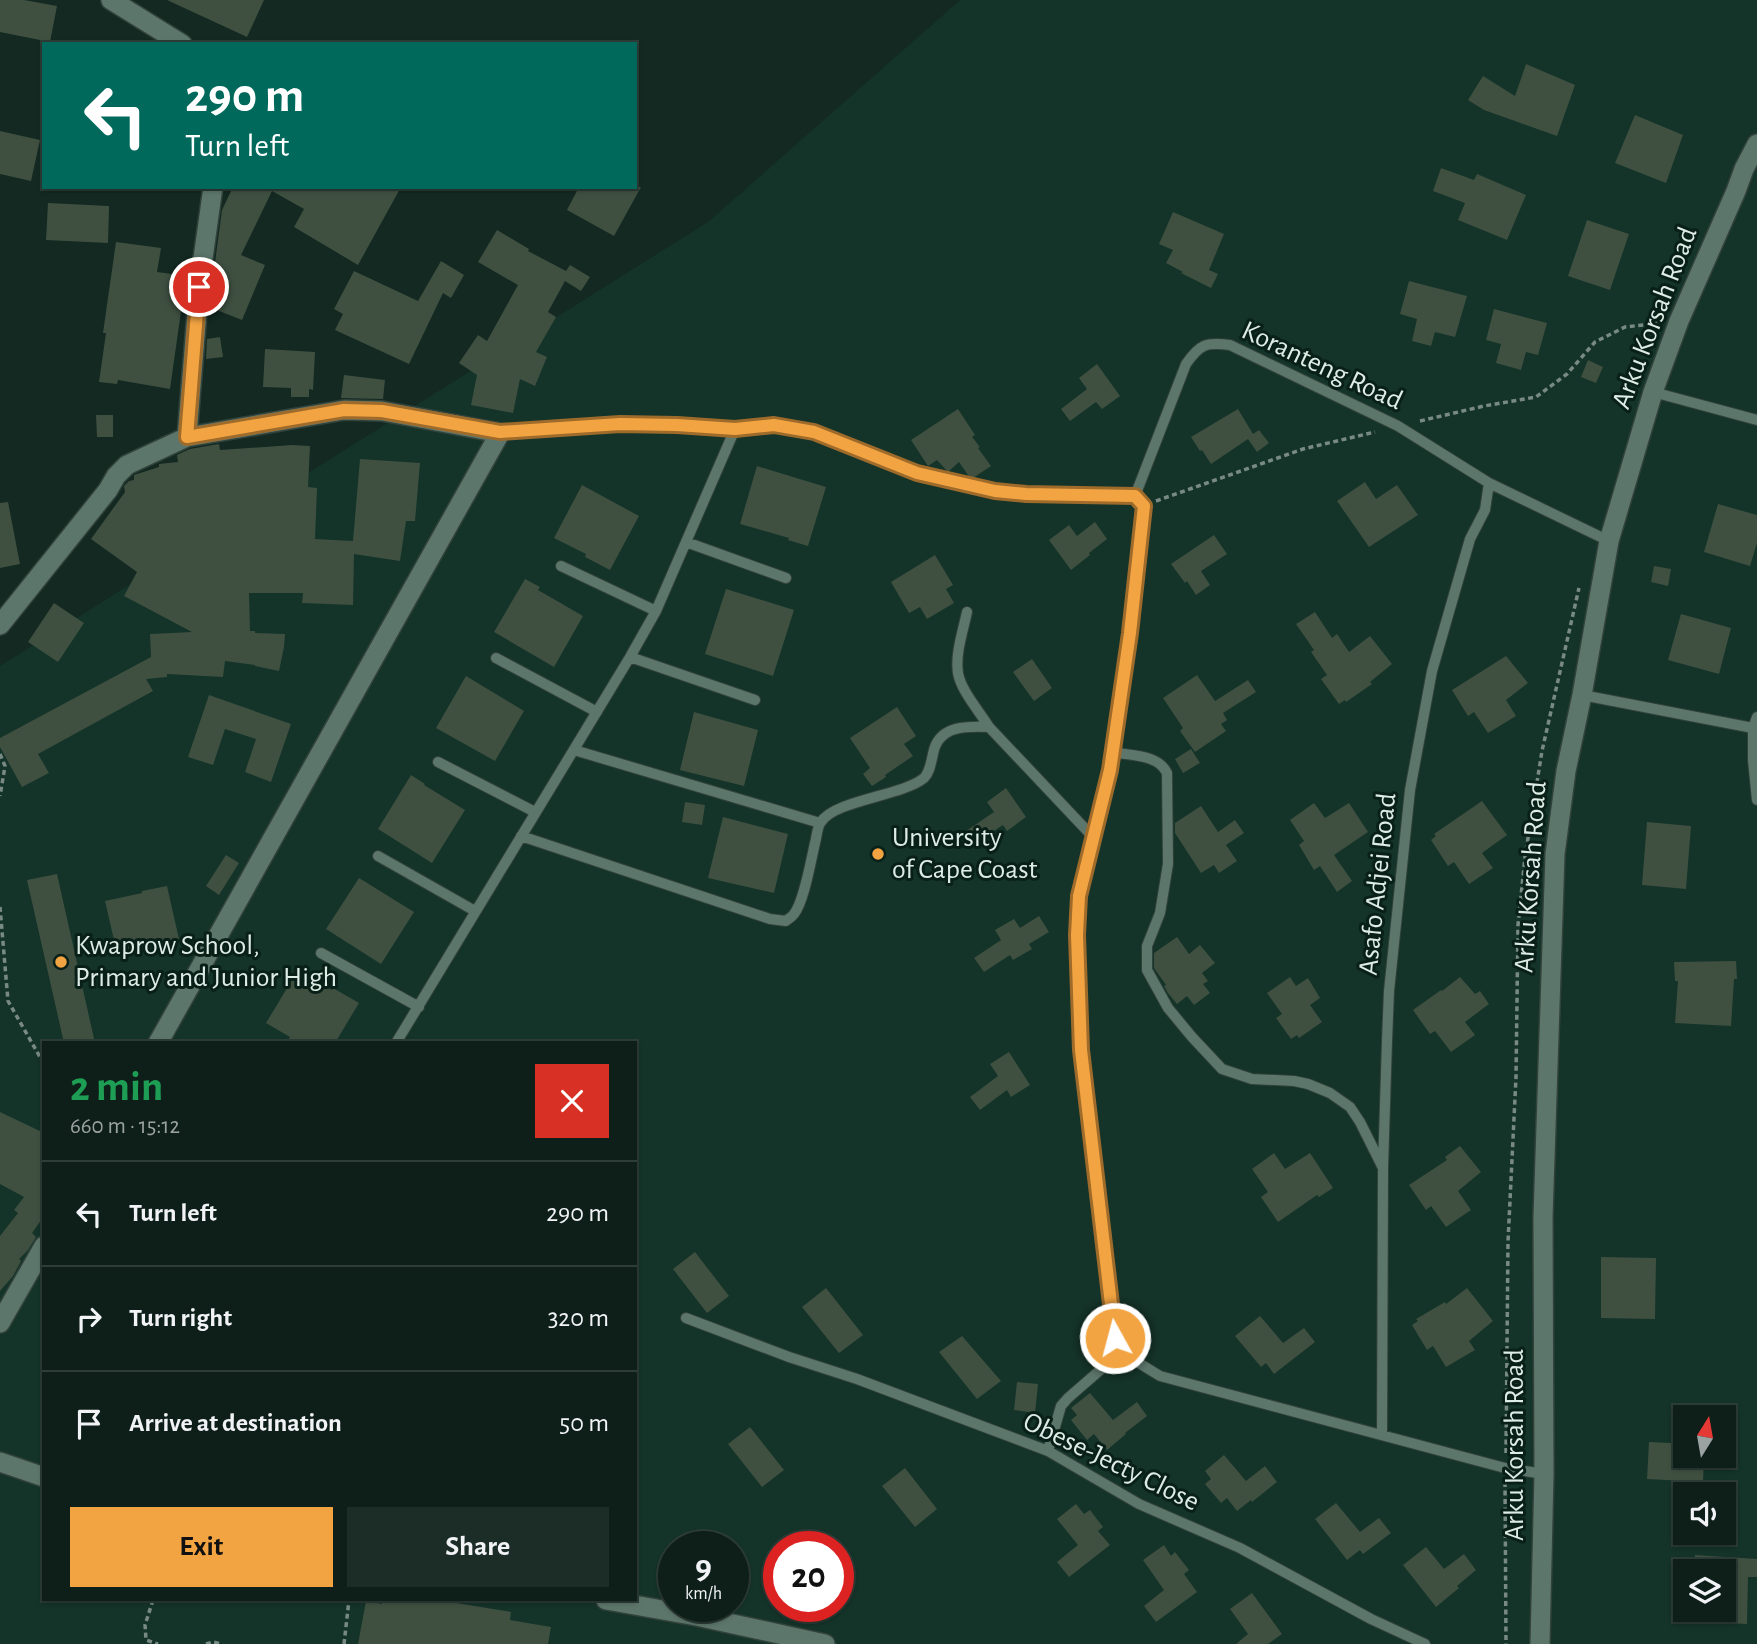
<!DOCTYPE html>
<html lang="en">
<head>
<meta charset="utf-8">
<style>
	body { margin:0; font-family:"Alegreya Sans",sans-serif; background:#1c2c26; color:#f1f3f6; height:100vh; display:flex; flex-direction:column; font-size:26px; white-space:nowrap }
	* { box-sizing:border-box; margin:0 }
	p { font-size:23px; color:#9ba2a2 }
	.icon { flex:none; width:38px; height:38px; fill:none; stroke:currentColor; stroke-width:2; stroke-linecap:round; stroke-linejoin:round }
	.map { position:relative; flex:1; overflow:hidden }
	.sheet { position:absolute; left:42px; top:1041px; width:595px; height:560px; display:flex; flex-direction:column; background:#0e1f19; border-radius:0px; box-shadow:0 2px 5px #0004,0 0 0 2px #2e3d38 }
	.sheet>* { flex:none }
	.top-card { position:absolute; left:42px; top:42px; width:595px; height:147px; border-radius:0px; box-shadow:0 2px 5px #0004,0 0 0 2px #2e3d38; background:#00695c; color:#fff; overflow:hidden }
	.needle { width:46px; rotate:11deg }
	.buttons { position:absolute; left:1673px; top:1405px; display:grid; gap:14px }
	.buttons a { display:grid; place-items:center; width:63px; height:63px; border-radius:0px; background:#0e1f19; box-shadow:0 2px 5px #0004,0 0 0 2px #2e3d38; font-size:35px }
	.speed { position:absolute; left:658px; top:1531px; display:flex; gap:14px; font-size:35px; font-weight:700; text-align:center }
	.speed>* { display:grid; place-content:center; width:91px; height:91px; border-radius:50%; background:#0e1f19; box-shadow:0 2px 5px #0004,0 0 0 2px #2e3d38; line-height:1 }
	.speed small { font-size:18px; font-weight:400 }
	.speed .limit { border:10px solid #d22; background:#fff; color:#111 }
	.pin { position:absolute; display:grid; place-items:center; width:60px; height:60px; color:#fff; margin:-30px; border:4px solid #fff; border-radius:50%; box-shadow:0 2px 7px #0007 }
	.me { position:absolute; width:77px; margin:-38px; rotate:353deg; stroke-linejoin:round; filter:drop-shadow(0 0 5px #0008) }
	.turn { display:flex; align-items:center; gap:24px; height:147px; padding:0 28px; font-size:32px }
	.turn .icon { width:91px; height:91px; stroke-width:2.5 }
	.turn b { display:block; font-size:49px; line-height:60px }
	.round { display:grid; place-items:center; flex:none; width:74px; height:74px; border-radius:0px; background:#1c2c26 }
	.overview { display:flex; align-items:center; justify-content:space-between; height:119px; padding:0 28px }
	h1 { font-size:42px; font-weight:700; line-height:52px; color:#1e9e55 }
	.action { display:flex; gap:14px; margin-top:auto; padding:14px 28px }
	.action a { flex:1; height:80px; border-radius:0px; background:#f3a442; color:#111; font-size:28px; font-weight:700; line-height:80px; text-align:center }
	.action a+a { background:#1c2c26; color:#f1f3f6 }
	ul { padding:0; list-style:none }
	li { display:flex; align-items:center; gap:21px; height:105px; padding:0 28px; border-top:2px solid #2e3d38 }
	li div { flex:1 }
	li b { display:block; font-size:26px }
	li em { font-style:normal }
	.map>svg:first-child { display:block }
</style>
</head>
<body>
<div class="map">
<svg width="1757" height="1644" viewBox="0 0 1757 1644">
	<rect width="100%" height="100%" fill="#132921"/>
	<path fill="#143329" fill-rule="evenodd" d="M 960,0 L 1757,0 L 1757,1644 L 0,1644 L 0,666 L 708,222 ZM 44,1043 L 635,1043 L 635,1600 L 44,1600 ZM 1685,1418 L 1724,1418 L 1724,1456 L 1685,1456 ZM 1685,1494 L 1724,1494 L 1724,1533 L 1685,1533 ZM 674,1547 L 733,1547 L 733,1606 L 674,1606 ZM 779,1547 L 838,1547 L 838,1606 L 779,1606 ZM 1685,1572 L 1724,1572 L 1724,1610 L 1685,1610 Z"/>
	<path fill="#3f5041" d="M 0,0 L 24,0 L 57,6 L 50,42 L 0,32 Z
		M 167,0 L 264,0 L 247,37 Z
		M 1526,64 L 1575,85 L 1557,136 L 1484,110 L 1468,100 L 1483,76 L 1515,96 Z
		M 1635,115 L 1683,135 L 1666,183 L 1615,163 Z
		M 0,131 L 40,140 L 31,181 L 0,174 Z
		M 1441,168 L 1474,180 L 1477,174 L 1526,195 L 1507,240 L 1458,220 L 1465,203 L 1433,191 Z
		M 233,187 L 401,187 L 358,265 L 294,227 L 304,209 L 272,191 L 241,255 L 265,265 L 242,320 L 214,309 L 217,302 L 210,300 L 222,210 Z
		M 579,187 L 641,187 L 614,236 L 567,210 Z
		M 48,203 L 109,206 L 108,243 L 46,240 Z
		M 1173,212 L 1224,234 L 1209,270 L 1218,274 L 1211,288 L 1181,273 L 1183,272 L 1166,263 L 1173,250 L 1159,244 Z
		M 1587,220 L 1629,234 L 1610,290 L 1568,276 Z
		M 497,230 L 529,249 L 528,251 L 566,271 L 570,265 L 590,277 L 581,291 L 565,281 L 548,312 L 556,317 L 536,352 L 547,357 L 535,386 L 520,379 L 513,413 L 471,405 L 477,375 L 459,363 L 478,335 L 487,341 L 518,285 L 478,262 Z
		M 116,242 L 161,248 L 157,272 L 186,276 L 170,389 L 118,380 L 117,384 L 99,382 L 106,333 L 103,333 Z
		M 441,261 L 464,275 L 451,298 L 443,293 L 409,364 L 335,330 L 343,314 L 334,309 L 354,271 L 418,301 Z
		M 1409,281 L 1467,296 L 1455,337 L 1435,332 L 1431,346 L 1412,341 L 1417,319 L 1400,314 Z
		M 1494,309 L 1547,323 L 1538,355 L 1526,352 L 1521,370 L 1496,363 L 1501,344 L 1486,340 Z
		M 220,337 L 223,357 L 206,359 L 207,339 Z
		M 265,349 L 315,352 L 313,390 L 309,389 L 309,397 L 291,397 L 291,388 L 263,387 Z
		M 1588,360 L 1603,367 L 1596,383 L 1581,377 Z
		M 1097,364 L 1120,396 L 1102,409 L 1096,402 L 1070,421 L 1061,409 L 1087,389 L 1079,378 Z
		M 344,375 L 385,380 L 383,399 L 341,398 Z
		M 958,409 L 975,435 L 972,437 L 980,447 L 978,448 L 991,466 L 973,478 L 970,478 L 959,462 L 948,472 L 937,460 L 928,466 L 911,440 Z
		M 1238,409 L 1253,434 L 1259,430 L 1269,443 L 1257,452 L 1248,439 L 1211,464 L 1202,450 L 1200,451 L 1191,437 Z
		M 96,415 L 113,415 L 113,437 L 97,437 Z
		M 219,444 L 220,450 L 292,445 L 310,446 L 308,487 L 317,488 L 315,539 L 353,541 L 360,459 L 420,463 L 415,521 L 406,521 L 400,561 L 354,554 L 353,605 L 302,603 L 303,593 L 249,593 L 250,631 L 255,631 L 255,633 L 285,634 L 284,647 L 279,671 L 255,666 L 255,665 L 225,661 L 223,677 L 167,674 L 167,677 L 146,679 L 153,691 L 38,754 L 49,773 L 22,787 L 0,747 L 0,738 L 151,657 L 150,634 L 192,632 L 124,596 L 137,572 L 91,539 L 125,492 L 124,486 L 129,481 L 134,480 L 134,475 L 159,467 L 159,464 L 178,462 L 177,455 L 190,449 Z
		M 757,466 L 826,487 L 808,546 L 788,540 L 789,538 L 740,524 Z
		M 1365,482 L 1376,499 L 1397,485 L 1418,515 L 1369,547 L 1337,501 Z
		M 582,485 L 639,516 L 610,570 L 585,557 L 586,554 L 554,538 Z
		M 8,502 L 20,564 L 0,568 L 0,503 Z
		M 1718,504 L 1757,515 L 1757,543 L 1750,566 L 1704,552 Z
		M 1095,522 L 1107,539 L 1089,553 L 1090,555 L 1071,570 L 1049,540 L 1069,525 L 1077,536 Z
		M 1214,535 L 1227,554 L 1201,571 L 1210,585 L 1196,595 L 1187,581 L 1185,583 L 1171,564 Z
		M 935,555 L 953,585 L 946,589 L 954,603 L 927,619 L 920,607 L 909,613 L 891,582 Z
		M 1654,566 L 1671,569 L 1668,586 L 1651,582 Z
		M 525,579 L 540,587 L 538,590 L 583,616 L 554,667 L 494,632 Z
		M 726,589 L 794,610 L 773,676 L 705,654 Z
		M 54,603 L 84,623 L 58,662 L 28,642 Z
		M 1315,612 L 1332,638 L 1337,634 L 1349,652 L 1370,636 L 1392,664 L 1370,682 L 1372,684 L 1346,702 L 1345,700 L 1339,704 L 1321,679 L 1327,675 L 1311,652 L 1314,650 L 1296,624 Z
		M 1681,614 L 1731,628 L 1719,674 L 1668,660 Z
		M 1506,656 L 1528,683 L 1506,700 L 1516,716 L 1488,733 L 1474,712 L 1468,716 L 1452,690 Z
		M 1032,659 L 1052,688 L 1034,701 L 1013,672 Z
		M 1197,675 L 1215,701 L 1248,680 L 1256,692 L 1223,713 L 1227,720 L 1221,724 L 1226,731 L 1195,752 L 1180,731 L 1183,728 L 1163,698 Z
		M 466,676 L 524,711 L 495,761 L 436,728 Z
		M 209,695 L 291,724 L 271,782 L 245,772 L 256,739 L 225,729 L 213,765 L 188,757 Z
		M 897,707 L 916,736 L 904,744 L 913,756 L 885,775 L 886,777 L 872,786 L 863,774 L 870,768 L 850,738 Z
		M 694,712 L 758,730 L 744,786 L 680,770 Z
		M 1191,749 L 1200,763 L 1183,773 L 1175,759 Z
		M 411,775 L 425,784 L 424,785 L 465,810 L 432,863 L 378,829 Z
		M 1006,788 L 1026,817 L 1007,831 L 1003,825 L 974,844 L 966,831 L 994,812 L 987,802 Z
		M 1482,801 L 1507,835 L 1482,853 L 1493,868 L 1469,884 L 1454,862 L 1448,866 L 1431,840 L 1436,836 L 1434,834 Z
		M 685,802 L 705,805 L 702,825 L 682,822 Z
		M 1314,803 L 1325,818 L 1349,803 L 1368,832 L 1334,855 L 1352,881 L 1337,892 L 1320,866 L 1314,870 L 1299,845 L 1304,841 L 1290,820 Z
		M 1201,806 L 1218,832 L 1235,820 L 1244,833 L 1226,845 L 1237,861 L 1219,873 L 1214,865 L 1201,873 L 1175,833 L 1175,823 Z
		M 723,817 L 788,834 L 774,893 L 708,878 Z
		M 1647,822 L 1691,826 L 1686,889 L 1642,885 Z
		M 226,855 L 239,863 L 219,895 L 206,886 Z
		M 57,874 L 95,1043 L 64,1043 L 27,880 Z
		M 359,878 L 414,912 L 381,964 L 326,929 Z
		M 167,886 L 179,939 L 117,953 L 105,901 L 142,893 L 142,891 Z
		M 1039,916 L 1049,932 L 1029,944 L 1032,949 L 1013,960 L 1010,955 L 984,972 L 974,958 L 1001,940 L 995,930 L 1014,919 L 1020,928 Z
		M 1177,937 L 1189,954 L 1200,945 L 1215,963 L 1202,973 L 1208,981 L 1203,984 L 1210,993 L 1194,1005 L 1187,996 L 1177,1004 L 1168,993 L 1164,986 L 1166,985 L 1154,968 L 1154,953 Z
		M 1736,961 L 1737,979 L 1734,979 L 1731,1026 L 1675,1023 L 1678,981 L 1675,981 L 1674,962 Z
		M 298,970 L 332,990 L 333,988 L 359,1003 L 335,1043 L 286,1043 L 290,1037 L 266,1023 Z
		M 1290,977 L 1296,986 L 1308,978 L 1320,998 L 1310,1005 L 1322,1022 L 1299,1038 L 1297,1035 L 1291,1039 L 1276,1018 L 1282,1014 L 1267,993 Z
		M 1460,977 L 1475,994 L 1480,991 L 1489,1004 L 1465,1022 L 1475,1035 L 1451,1052 L 1435,1031 L 1430,1034 L 1413,1010 L 1441,990 L 1442,991 Z
		M 1009,1052 L 1030,1085 L 1011,1097 L 1007,1090 L 980,1110 L 970,1097 L 998,1076 L 990,1064 Z
		M 0,1112 L 44,1133 L 44,1216 L 32,1233 L 36,1237 L 28,1250 L 19,1259 L 21,1261 L 13,1276 L 0,1291 L 0,1236 L 18,1213 L 14,1210 L 24,1197 L 0,1184 Z
		M 1460,1146 L 1481,1172 L 1458,1191 L 1471,1210 L 1446,1227 L 1431,1206 L 1426,1210 L 1409,1185 L 1447,1160 L 1445,1157 Z
		M 1274,1153 L 1285,1169 L 1310,1153 L 1333,1188 L 1319,1197 L 1317,1195 L 1278,1222 L 1261,1197 L 1268,1192 L 1252,1169 Z
		M 695,1252 L 729,1296 L 707,1313 L 673,1269 Z
		M 1601,1257 L 1656,1258 L 1655,1319 L 1601,1318 Z
		M 826,1288 L 863,1335 L 839,1353 L 802,1307 Z
		M 1467,1288 L 1493,1321 L 1469,1341 L 1475,1350 L 1446,1367 L 1433,1346 L 1427,1350 L 1412,1325 L 1418,1321 L 1416,1319 L 1445,1302 L 1446,1304 Z
		M 1260,1316 L 1283,1343 L 1304,1328 L 1315,1342 L 1274,1374 L 1266,1363 L 1261,1367 L 1235,1336 Z
		M 962,1336 L 1001,1381 L 977,1399 L 939,1352 Z
		M 1017,1382 L 1038,1384 L 1035,1413 L 1014,1410 Z
		M 1090,1393 L 1113,1420 L 1137,1402 L 1147,1416 L 1125,1433 L 1126,1434 L 1107,1450 L 1094,1434 L 1087,1440 L 1071,1420 L 1077,1415 L 1071,1408 Z
		M 1673,1408 L 1685,1409 L 1685,1456 L 1704,1456 L 1703,1482 L 1647,1479 L 1649,1442 L 1671,1443 Z
		M 750,1427 L 784,1470 L 762,1487 L 728,1444 Z
		M 1224,1455 L 1246,1481 L 1265,1466 L 1277,1482 L 1252,1502 L 1251,1500 L 1237,1511 L 1227,1498 L 1221,1503 L 1205,1484 L 1211,1479 L 1205,1471 Z
		M 905,1468 L 937,1509 L 915,1527 L 882,1486 Z
		M 1336,1503 L 1360,1532 L 1379,1518 L 1391,1533 L 1363,1554 L 1360,1550 L 1347,1560 L 1315,1519 Z
		M 1076,1504 L 1084,1514 L 1090,1510 L 1103,1527 L 1098,1531 L 1110,1545 L 1069,1577 L 1057,1562 L 1078,1545 L 1057,1519 Z
		M 1164,1545 L 1171,1556 L 1175,1552 L 1189,1570 L 1184,1574 L 1197,1592 L 1156,1622 L 1144,1606 L 1164,1590 L 1143,1560 Z
		M 1426,1547 L 1444,1569 L 1464,1554 L 1476,1570 L 1457,1586 L 1459,1588 L 1436,1607 L 1403,1565 Z
		M 1695,1555 L 1757,1559 L 1757,1577 L 1748,1577 L 1747,1624 L 1724,1623 L 1724,1572 L 1694,1572 Z
		M 1252,1593 L 1282,1634 L 1268,1644 L 1236,1644 L 1248,1634 L 1230,1609 Z
		M 383,1600 L 438,1600 L 511,1612 L 510,1620 L 551,1627 L 548,1644 L 358,1644 L 366,1601 L 382,1604 Z"/>
	<g fill="none" stroke-linecap="round" stroke-linejoin="round">
		<g stroke="#31423b" stroke-width="12">
			<path id="lane" d="M 1653,392 L 1757,420
				M 500,433 L 620,424 L 677,425 L 735,429
				M 1135,496 L 1186,364 C 1200,344 1206,342 1230,345 L 1398,426 L 1489,483
				M 686,542 L 786,578
				M 561,566 L 656,611
				M 967,612 C 963,631 955,654 958,673 C 961,691 980,712 989,727
				M 630,657 L 755,700
				M 496,658 L 597,712
				M 1582,695 L 1753,728 L 1757,717
				M 1753,728 L 1753,760 L 1757,800
				M 574,750 L 820,823
				M 1112,752 C 1131,756 1158,754 1167,773 L 1168,864 L 1160,913 L 1147,946 L 1147,970 L 1168,1008 L 1192,1037 L 1222,1069 L 1252,1079 L 1294,1081 L 1308,1084 L 1330,1093 L 1350,1107 L 1360,1122 L 1382,1166
				M 438,762 L 535,812
				M 521,836 L 770,919 L 786,921 C 788,919 792,917 794,914 C 804,902 811,860 815,843 C 817,836 817,827 821,822 C 835,800 902,796 924,778 C 930,772 931,762 933,754 C 938,725 967,726 989,727 L 1093,837
				M 378,856 L 475,911
				M 321,953 L 419,1007
				M 396,1043 L 630,657 L 656,611 L 735,429 L 774,425 L 814,432 L 917,473 L 995,491 L 1026,494 L 1135,496 L 1144,506 L 1130,633 L 1110,770 L 1079,896 L 1077,935 L 1081,1050 L 1115,1337 L 1121,1352 L 1160,1376 L 1505,1468 L 1544,1474
				M 686,1318 L 789,1357 L 857,1379 L 1048,1451 L 1139,1504 L 1240,1548 L 1371,1619 L 1425,1644
				M 1382,1435 L 1383,1168 L 1387,1041 L 1389,991 L 1410,790 L 1432,671 L 1470,539 L 1485,510 L 1489,483 L 1609,541
				M 1048,1451 L 1061,1406 L 1068,1398 L 1121,1352"/>
		</g>
		<g stroke="#31423b" stroke-width="22">
			<path id="street" d="M 111,0 L 182,44
				M 187,437 L 199,287 L 213,187
				M 0,625 L 108,490 L 116,476 L 127,465 L 187,437 L 344,410 L 382,411 L 500,433 L 158,1043
				M 0,1323 L 44,1246
				M 0,1462 L 44,1477
				M 606,1600 L 696,1616 L 825,1644
				M 1540,1644 L 1544,1474 L 1543,1217 L 1555,854 L 1566,771 L 1582,695 L 1609,541 L 1653,392 L 1679,321 L 1736,191 L 1744,169 L 1757,144"/>
		</g>
		<path stroke="#788a83" stroke-width="3.5" stroke-dasharray="5 3.5" stroke-linecap="butt" d="M 1420,421 L 1484,406 L 1536,397 L 1567,374 L 1595,342 L 1625,327 L 1660,323
			M 1156,501 L 1303,449 L 1375,432
			M 0,754 L 5,766 L 0,796
			M 0,907 L 8,1001 L 44,1064
			M 1506,1453 L 1508,1242 L 1516,1077 L 1518,925 L 1525,857 L 1542,751 L 1579,588
			M 1505,1482 L 1506,1644
			M 153,1600 L 145,1625 L 146,1640 L 158,1644
			M 206,1644 L 213,1642 L 221,1644
			M 344,1644 L 349,1600"/>
		<use href="#lane" stroke="#5d766c" stroke-width="10"/>
		<use href="#street" stroke="#5d766c" stroke-width="19"/>
	</g>
	<g fill="none" stroke-linecap="round" stroke-linejoin="round">
		<g stroke="#9e6b2b" stroke-width="18">
			<path id="route" d="M 199,287 L 187,437 L 344,410 L 382,411 L 500,432 L 620,424 L 677,425 L 735,429 L 774,425 L 814,432 L 917,473 L 995,491 L 1026,494 L 1135,496 L 1144,506 L 1130,633 L 1110,770 L 1079,896 L 1077,935 L 1081,1050 L 1115,1338"/>
		</g>
		<use href="#route" stroke="#f3a442" stroke-width="12"/>
	</g>
	<g fill="#f3a442" stroke="#092018" stroke-width="2.5">
		<circle cx="878" cy="854" r="7"/>
		<circle cx="61" cy="962" r="7"/>
	</g>
	<g text-anchor="middle" dominant-baseline="central" stroke-width="6" stroke-linejoin="round" paint-order="stroke">
		<g font-size="28" fill="#deece6" stroke="#092018">
			<text transform="translate(1655 318) rotate(-69)">Arku Korsah Road</text>
			<text transform="translate(1322 366) rotate(25)">Koranteng Road</text>
			<text transform="translate(1531 877) rotate(-86)">Arku Korsah Road</text>
			<text transform="translate(1378 884) rotate(-84)">Asafo Adjei Road</text>
			<text transform="translate(1515 1445) rotate(-90)">Arku Korsah Road</text>
			<text transform="translate(1111 1462) rotate(26)">Obese-Jecty Close</text>
		</g>
		<g font-size="28" fill="#deece6" stroke="#092018" text-anchor="start">
			<text x="892" y="838">University<tspan x="892" dy="32">of Cape Coast</tspan></text>
			<text x="75" y="946">Kwaprow School,<tspan x="75" dy="32">Primary and Junior High</tspan></text>
		</g>
	</g>
</svg>
<div class="buttons">
<a><svg class="needle" viewBox="-14 -14 28 28"><path d="M0-13l5 13h-10z" fill="#e53935"/><path d="M0 13l5-13h-10z" fill="#9ba2a2"/></svg></a>
<a><svg class="icon" aria-label="sound" viewBox="0 0 24 24"><path d="M4 9h4l5-4v14l-5-4H4zM17 9q2 3 0 6"/></svg></a>
<a><svg class="icon" aria-label="layers" viewBox="0 0 24 24"><path d="M12 4l9 5-9 5-9-5zM3 14l9 5 9-5"/></svg></a>
</div>
<div class="speed"><div>9<small>km/h</small></div><div class="limit">20</div></div>
<div class="pin" style="left:199px;top:287px;background:#d93025"><svg class="icon" aria-label="arrive" viewBox="0 0 24 24"><path d="M6 21V4h12l-3 4 3 4H6"/></svg></div>
<svg class="me" style="left:1115px;top:1338px" viewBox="-20 -20 40 40"><circle r="17" fill="#f3a442" stroke="#fff" stroke-width="3"/><path d="M0-11L8 9 0 5-8 9z" fill="#fff"/></svg>
<div class="top-card">
<div class="turn"><svg class="icon" aria-label="left" viewBox="0 0 24 24"><path d="M17 20v-9H6M10 6l-5 5 5 5"/></svg><div><b>290 m</b>Turn left</div></div>
</div>
<section class="sheet">
<div class="overview"><div><h1>2 min</h1><p>660 m · 15:12</p></div><a class="round" style="background:#d93025;color:#fff"><svg class="icon" aria-label="close" viewBox="0 0 24 24"><path d="M6 6l12 12M18 6L6 18"/></svg></a></div>
<ul>
<li><svg class="icon" aria-label="left" viewBox="0 0 24 24"><path d="M17 20v-9H6M10 6l-5 5 5 5"/></svg><div><b>Turn left</b></div><em>290 m</em></li>
<li><svg class="icon" aria-label="right" viewBox="0 0 24 24"><path d="M7 20v-9h11M14 6l5 5-5 5"/></svg><div><b>Turn right</b></div><em>320 m</em></li>
<li><svg class="icon" aria-label="arrive" viewBox="0 0 24 24"><path d="M6 21V4h12l-3 4 3 4H6"/></svg><div><b>Arrive at destination</b></div><em>50 m</em></li>
</ul>
<div class="action"><a>Exit</a><a>Share</a></div>
</section>
</div>
</body>
</html>
